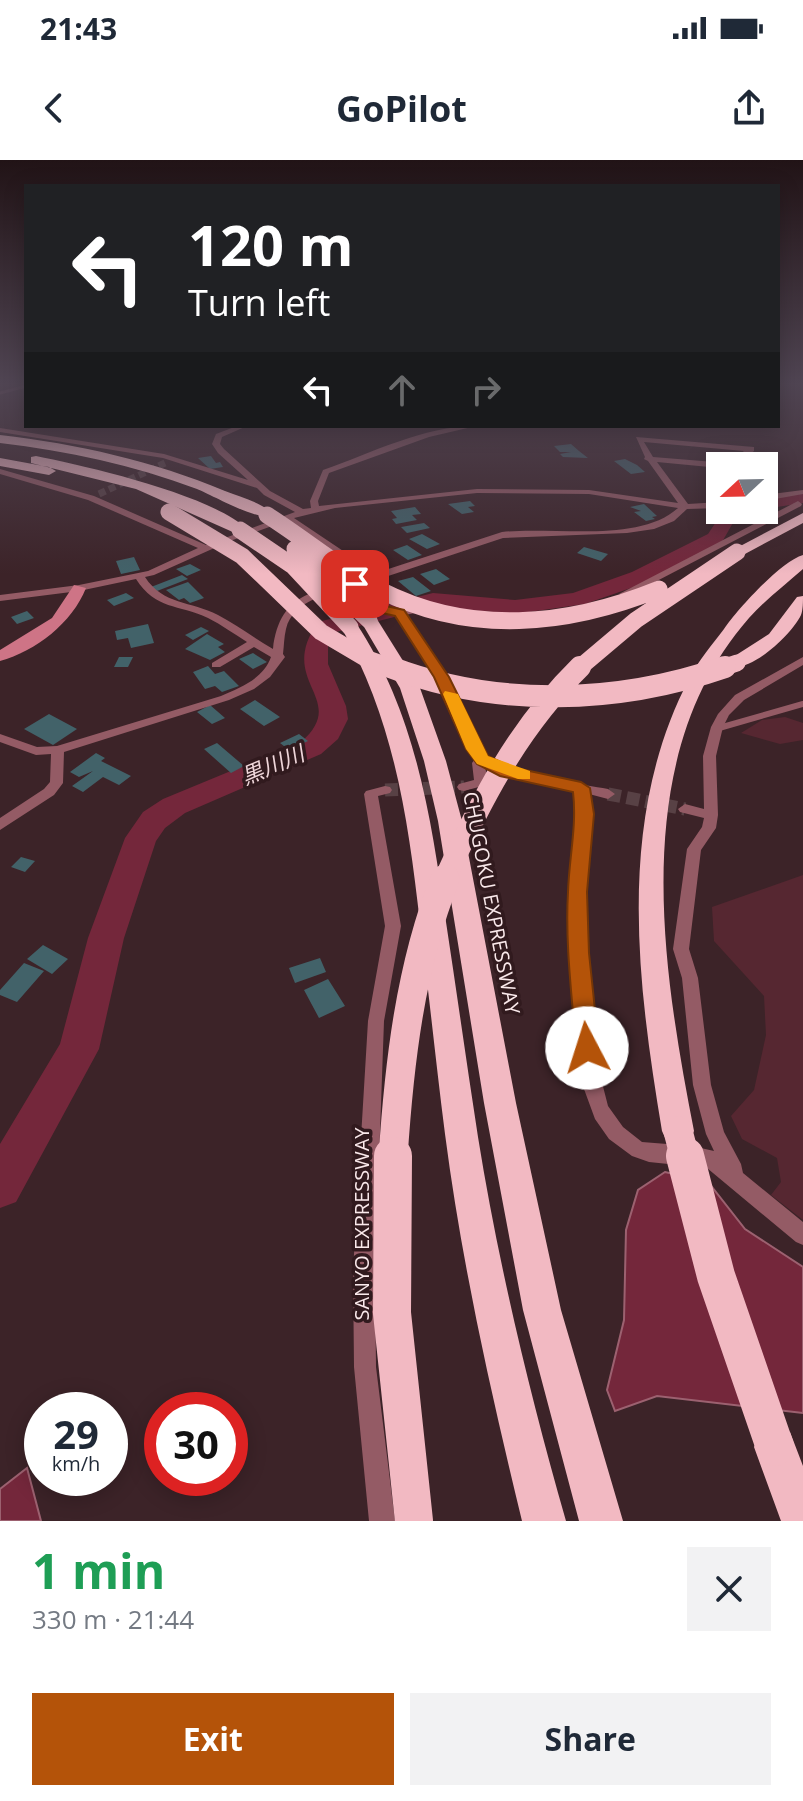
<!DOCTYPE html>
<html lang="en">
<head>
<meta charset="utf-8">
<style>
	body { margin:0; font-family:"Open Sans","Noto Sans JP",sans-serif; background:#f2f2f3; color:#1f2937; height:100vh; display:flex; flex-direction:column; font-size:30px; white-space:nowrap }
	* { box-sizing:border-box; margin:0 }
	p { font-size:26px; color:#747a83 }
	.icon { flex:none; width:44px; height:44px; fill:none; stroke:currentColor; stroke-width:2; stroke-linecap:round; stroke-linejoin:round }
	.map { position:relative; height:1361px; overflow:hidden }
	.drawer { display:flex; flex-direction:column; background:#fff; flex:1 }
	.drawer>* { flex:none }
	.hud { position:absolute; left:24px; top:24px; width:756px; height:244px; border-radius:0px; box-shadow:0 4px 20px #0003; background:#202124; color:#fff; overflow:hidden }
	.needle { width:52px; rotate:248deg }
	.buttons { position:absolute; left:706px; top:292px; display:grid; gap:16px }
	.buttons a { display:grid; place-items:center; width:72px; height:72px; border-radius:0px; background:#fff; box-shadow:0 4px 20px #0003; font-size:40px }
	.speed { position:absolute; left:24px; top:1232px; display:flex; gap:16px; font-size:40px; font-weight:700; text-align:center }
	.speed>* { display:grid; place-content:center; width:104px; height:104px; border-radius:50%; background:#fff; box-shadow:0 4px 20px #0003; line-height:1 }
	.speed small { font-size:20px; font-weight:400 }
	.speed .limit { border:12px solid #d22; background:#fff; color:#111 }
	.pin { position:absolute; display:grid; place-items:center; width:68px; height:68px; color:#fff; margin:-34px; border-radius:16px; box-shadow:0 4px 12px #0006 }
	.me { position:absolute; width:88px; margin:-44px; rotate:355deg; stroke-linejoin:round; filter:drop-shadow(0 0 6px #0008) }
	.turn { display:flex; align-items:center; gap:28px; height:168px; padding:0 32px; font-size:36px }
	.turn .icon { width:104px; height:104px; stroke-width:2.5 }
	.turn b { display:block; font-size:56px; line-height:68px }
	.lanes { display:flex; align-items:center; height:76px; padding:0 32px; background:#0003; justify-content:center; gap:40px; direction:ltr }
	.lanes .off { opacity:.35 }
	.round { display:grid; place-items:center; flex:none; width:84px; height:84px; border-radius:0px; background:#f2f2f3 }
	.headline { display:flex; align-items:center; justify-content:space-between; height:136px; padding:0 32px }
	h1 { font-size:48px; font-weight:700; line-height:60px; color:#1e9e55 }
	.action { display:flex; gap:16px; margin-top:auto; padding:16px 32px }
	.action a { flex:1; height:92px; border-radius:0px; background:#b45309; color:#fff; font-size:32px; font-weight:700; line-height:92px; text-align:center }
	.action a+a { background:#f2f2f3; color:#1f2937 }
	.status { display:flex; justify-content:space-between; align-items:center; height:56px; padding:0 40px; background:#fff; direction:ltr }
	.status svg { height:22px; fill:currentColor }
	header { display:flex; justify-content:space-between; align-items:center; height:104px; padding:0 32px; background:#fff; font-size:36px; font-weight:700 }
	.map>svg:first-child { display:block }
</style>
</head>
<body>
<div class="status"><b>21:43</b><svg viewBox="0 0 49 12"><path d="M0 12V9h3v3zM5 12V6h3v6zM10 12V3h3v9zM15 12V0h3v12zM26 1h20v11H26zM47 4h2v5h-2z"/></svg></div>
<header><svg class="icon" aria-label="back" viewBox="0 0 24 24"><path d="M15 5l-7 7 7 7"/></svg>GoPilot<svg class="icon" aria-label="share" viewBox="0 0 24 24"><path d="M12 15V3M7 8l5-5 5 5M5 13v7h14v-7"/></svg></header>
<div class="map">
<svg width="803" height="1361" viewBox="0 0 803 1361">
	<rect width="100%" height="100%" fill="#3c2328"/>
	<path fill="#562731" d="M 785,557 L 803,563 L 803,580 L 780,584 L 741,573 L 762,560 Z
		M 803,715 L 803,1060 L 771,1035 L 781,1022 L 777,998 L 742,979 L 731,956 L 754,930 L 766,875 L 764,836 L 714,781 L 712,747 Z"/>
	<path fill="#74273b" stroke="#9c6170" stroke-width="2" d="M 665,1012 L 708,1022 L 745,1069 L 803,1107 L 803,1253 L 657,1236 L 615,1251 L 607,1230 L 624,1160 L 626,1070 L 638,1030 Z
		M 27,1308 L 41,1361 L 0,1361 L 0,1329 Z"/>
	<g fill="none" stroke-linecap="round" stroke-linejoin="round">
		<path stroke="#9c6170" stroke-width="3" d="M 0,233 L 26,226"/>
		<path fill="#74273b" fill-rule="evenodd" d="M 803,331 L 803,343 L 764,349 L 764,337 Z
			M 724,350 L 747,350 L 734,361 L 722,382 L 648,422 L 585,444 L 515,454 L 433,447 L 336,472 L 328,487 L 328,504 L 346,546 L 348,559 L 338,579 L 321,594 L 185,653 L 165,668 L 156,681 L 124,778 L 99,889 L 16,1042 L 0,1048 L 0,984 L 60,884 L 88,778 L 125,678 L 143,652 L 163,639 L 301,582 C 351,538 275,523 318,462 L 433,433 L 515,440 L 573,433 L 632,412 L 708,374 Z"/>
	</g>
	<path fill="#426269" d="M 571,284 L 579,291 L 588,298 L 563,297 L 560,294 L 571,292 L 560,292 L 554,286 Z
		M 211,296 L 216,303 L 220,302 L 223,307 L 210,309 L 198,298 Z
		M 625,299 L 637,305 L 645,312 L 631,314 L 614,301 Z
		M 470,341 L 475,346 L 468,347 L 474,352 L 462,354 L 448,344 Z
		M 644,344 L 657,356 L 652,357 L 655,359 L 646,361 L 634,352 L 641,351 L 630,347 Z
		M 415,347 L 421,354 L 412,355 L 417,360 L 396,364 L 392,359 L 397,358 L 391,351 Z
		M 424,363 L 430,368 L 407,373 L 401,367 Z
		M 422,374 L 440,384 L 427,389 L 409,379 Z
		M 407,385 L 422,395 L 408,400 L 393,390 Z
		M 584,387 L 608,394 L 601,401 L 577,393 Z
		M 134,397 L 140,410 L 121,414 L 116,401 Z
		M 190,404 L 201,410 L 187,416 L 176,409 Z
		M 436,409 L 450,419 L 434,425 L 420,414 Z
		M 182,415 L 188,419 L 157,431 L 151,427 Z
		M 413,417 L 431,431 L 416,436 L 398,421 Z
		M 188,422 L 204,438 L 190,443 L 184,438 L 179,440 L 166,430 Z
		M 126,433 L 134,438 L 114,446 L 107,440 Z
		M 27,451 L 34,458 L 17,464 L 11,457 Z
		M 148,464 L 154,483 L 131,488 L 128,478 L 117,480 L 115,471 Z
		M 201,467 L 209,471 L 193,480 L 185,475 Z
		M 207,474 L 224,484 L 218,487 L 225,492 L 210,500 L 185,489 Z
		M 253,493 L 267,502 L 253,509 L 239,499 Z
		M 119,497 L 133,497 L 128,507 L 114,507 Z
		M 208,506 L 215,514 L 224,511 L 239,526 L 222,532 L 215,526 L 205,529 L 193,512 Z
		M 255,540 L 280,557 L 264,566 L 240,549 Z
		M 210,545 L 225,558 L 212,564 L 197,552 Z
		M 49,554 L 77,569 L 53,585 L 24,569 Z
		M 299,574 L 308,581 L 289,590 L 280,583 Z
		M 217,583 L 244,606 L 231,613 L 204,589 Z
		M 96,593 L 105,598 L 101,601 L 131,616 L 119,625 L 103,617 L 83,632 L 72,626 L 93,611 L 79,617 L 70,612 Z
		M 21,697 L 35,701 L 25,712 L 11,707 Z
		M 43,785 L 68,799 L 52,814 L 27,799 Z
		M 320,798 L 326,812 L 295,823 L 289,808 Z
		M 24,803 L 44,811 L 17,842 L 0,835 L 0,830 Z
		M 328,819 L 345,846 L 319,858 L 304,830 Z"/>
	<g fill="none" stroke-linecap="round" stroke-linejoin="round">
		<path stroke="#584145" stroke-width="7" stroke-dasharray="7 4" stroke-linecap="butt" d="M 99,334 L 165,303"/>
		<path stroke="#584145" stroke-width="13" stroke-dasharray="13 6" stroke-linecap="butt" d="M 385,630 L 464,627
			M 608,634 L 685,649"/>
		<path stroke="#945b65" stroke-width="6" d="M 719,568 L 803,544"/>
		<path fill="#945b65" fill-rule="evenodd" d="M 237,266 L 247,266 L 222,277 L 220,284 L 224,289 L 270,331 L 303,349 L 311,348 L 310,341 L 323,310 C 372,293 423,266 476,266 L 429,277 L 329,313 L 318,341 L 319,346 L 477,329 L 589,330 L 678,343 L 648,301 L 644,299 L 645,297 L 636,277 L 754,287 L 754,291 L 734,306 L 720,308 L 657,302 L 688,344 L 720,342 L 720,348 L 687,349 L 674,361 L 654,369 L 627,373 L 503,378 L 361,425 C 395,464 389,443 430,446 L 430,450 L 405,455 L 448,517 L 480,588 C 503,616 572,622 608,629 L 615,634 L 608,639 L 589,634 L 591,666 L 584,731 L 586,810 L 597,903 L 608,946 L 623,967 L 642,982 L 692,986 L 714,991 L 706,974 L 693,925 L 682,818 L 673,789 L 687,689 L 702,667 L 704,658 L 680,652 L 678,649 L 685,644 L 704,649 L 703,596 L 711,567 L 718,554 L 735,535 L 803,497 L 803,505 L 744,540 L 729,555 L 723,567 L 716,596 L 718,655 L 716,668 L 701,690 L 689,789 L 698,818 L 711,925 L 724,972 L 741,1004 L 743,1013 L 803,1062 L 803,1085 L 796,1082 L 707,1008 L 649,1002 L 632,996 L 609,979 L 595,959 L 584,929 L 572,842 L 569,752 L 577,666 L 575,631 L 501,615 L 485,606 L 488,622 L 486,625 L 464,631 L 459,630 L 457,627 L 459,624 L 474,620 L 472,603 L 475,599 L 468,589 L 436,517 L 396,456 L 376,451 L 353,427 C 328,434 293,440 286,469 C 284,477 284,486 283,494 L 285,497 L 270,517 L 254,529 L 229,540 L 64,592 L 63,623 L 54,635 L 0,670 L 0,658 L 44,629 L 50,622 L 51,594 L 36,595 L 0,582 L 0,574 L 37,587 L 57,586 L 221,536 C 241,527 263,519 271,497 L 254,487 L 220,507 L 212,507 L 212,503 L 247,482 C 234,474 222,465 208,458 C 178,444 156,450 136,419 L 79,431 L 0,441 L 0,435 L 79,425 L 148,411 L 198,388 L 88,340 L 0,314 L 0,309 L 94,336 L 206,385 L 295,352 L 264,335 L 257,328 L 163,298 L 0,272 L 0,268 L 164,294 L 248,320 L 218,293 L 212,284 L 216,274 ZM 644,282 L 744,291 L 727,303 L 653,297 ZM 477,333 L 589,334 L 678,348 C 638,384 553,366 502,372 L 376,413 L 294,358 L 335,348 ZM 286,361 L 367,416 C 319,432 280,429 273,489 C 254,478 237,465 218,455 C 191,441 163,445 145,417 L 154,415 L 230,381 Z
			M 803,330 L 803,334 L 764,341 L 764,335 Z
			M 798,341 L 802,344 L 801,346 L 628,436 L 619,434 Z
			M 385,626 L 390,627 L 392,630 L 390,633 L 378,636 L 401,766 L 384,861 L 375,1111 L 376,1207 L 395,1361 L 369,1361 L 354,1207 L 353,1111 L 368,861 L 385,766 L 364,634 L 366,631 Z"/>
		<path fill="#ce7486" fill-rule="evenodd" d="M 74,425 L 86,428 C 72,463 36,491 0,501 L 0,490 L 52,458 Z"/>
		<path fill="#f2b9c2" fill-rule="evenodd" d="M 0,275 C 78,284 153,301 225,331 C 241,337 263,343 274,355 C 263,364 212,335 197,329 C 133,305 68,291 0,283 Z
			M 36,296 C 86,306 213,335 248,370 L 235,373 L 136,329 L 31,303 L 31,297 Z
			M 0,298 L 49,307 L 56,311 L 49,315 L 0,306 Z
			M 803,353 L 803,363 L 743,395 L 729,392 Z
			M 803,395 L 803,409 C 785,425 765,440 749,458 C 627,597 662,806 694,971 L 689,982 L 678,986 L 667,982 L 662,971 C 637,821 616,659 689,519 C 698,501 712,485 724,469 C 737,450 781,401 803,395 Z
			M 803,436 C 803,442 803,450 801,455 C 792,474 752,512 730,507 L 730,499 L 769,474 L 797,437 Z
			M 369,455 L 375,456 L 420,528 L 446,601 L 462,661 L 516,943 L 561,1150 L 623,1361 L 579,1361 L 523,1150 L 484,943 L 438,661 L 424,601 L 400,528 L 360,460 Z
			M 350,462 L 356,463 C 416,553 431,658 446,762 C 457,834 467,906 478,977 C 499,1107 530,1235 566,1361 L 522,1361 C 491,1233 462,1105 445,974 C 436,904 429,834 420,763 C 408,658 394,560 341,467 Z
			M 775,1266 L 790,1272 L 803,1306 L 803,1361 L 781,1361 L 754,1287 L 760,1272 Z"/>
		<path stroke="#f2b9c2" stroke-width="17" d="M 169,352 L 242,396 L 321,472 L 365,498 L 396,509
			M 267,355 C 305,379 340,409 380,430 C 470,476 568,466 659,429
			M 240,370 L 293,406 L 350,467
			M 295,389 L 369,460
			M 578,509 L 636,460 L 737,392
			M 719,509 L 737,503"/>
		<path stroke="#f2b9c2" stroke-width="22" d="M 390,507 C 497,548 618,544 725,507
			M 444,721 C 480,642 517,569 580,507"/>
		<path stroke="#f2b9c2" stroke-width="29" d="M 678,971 L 685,998
			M 393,998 C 399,905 410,807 445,719"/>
		<path stroke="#f2b9c2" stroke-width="38" d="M 393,996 L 392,1153 L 414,1361
			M 685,996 L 716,1116 L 775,1287"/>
	</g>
	<linearGradient id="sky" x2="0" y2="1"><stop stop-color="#211316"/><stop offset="0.54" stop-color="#504553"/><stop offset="1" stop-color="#504553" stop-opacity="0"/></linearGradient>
	<rect width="803" height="414" fill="url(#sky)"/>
	<path fill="#b45309" stroke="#753606" stroke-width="2" d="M 350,421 L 359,421 L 382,445 L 404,450 L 449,517 L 488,596 L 511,607 L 581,622 L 590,628 L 594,654 L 587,732 L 589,793 L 599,888 L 595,895 L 587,898 L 579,895 L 576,888 C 572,836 565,784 568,732 C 569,698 577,666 573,632 L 500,616 L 477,604 L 466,589 L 434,517 L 395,456 L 373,451 L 350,426 Z"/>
	<path fill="#f59e0b" d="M 445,531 L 458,534 L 488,596 L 530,611 L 530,619 L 518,619 L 477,604 L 466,589 L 443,534 Z"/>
	<g text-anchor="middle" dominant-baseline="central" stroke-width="7" stroke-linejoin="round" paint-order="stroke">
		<g font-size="20" fill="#fae9eb" stroke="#311a1e">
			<text transform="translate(492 743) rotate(79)">CHUGOKU EXPRESSWAY</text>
			<text transform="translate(361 1064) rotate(-90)">SANYO EXPRESSWAY</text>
		</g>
		<g font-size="22" font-style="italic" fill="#efd6da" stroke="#311a1e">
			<text transform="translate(272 604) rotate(-23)">黒川川</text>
		</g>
	</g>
</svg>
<div class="buttons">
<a><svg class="needle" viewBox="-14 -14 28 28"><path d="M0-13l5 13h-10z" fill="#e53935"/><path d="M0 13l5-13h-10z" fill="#747a83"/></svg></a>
</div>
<div class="speed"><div>29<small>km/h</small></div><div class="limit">30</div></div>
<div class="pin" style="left:355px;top:424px;background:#d93025"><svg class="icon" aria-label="arrive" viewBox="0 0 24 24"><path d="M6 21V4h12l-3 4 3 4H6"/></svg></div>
<svg class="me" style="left:587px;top:888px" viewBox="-20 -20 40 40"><circle r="19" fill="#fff"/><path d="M0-13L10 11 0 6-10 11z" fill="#b45309"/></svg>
<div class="hud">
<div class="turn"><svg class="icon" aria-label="left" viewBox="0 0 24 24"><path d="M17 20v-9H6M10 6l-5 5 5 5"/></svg><div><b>120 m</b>Turn left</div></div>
<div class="lanes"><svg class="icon" aria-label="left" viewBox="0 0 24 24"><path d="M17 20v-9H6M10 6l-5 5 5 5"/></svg><svg class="icon off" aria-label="ahead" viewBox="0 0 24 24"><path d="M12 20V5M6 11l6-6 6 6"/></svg><svg class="icon off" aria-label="right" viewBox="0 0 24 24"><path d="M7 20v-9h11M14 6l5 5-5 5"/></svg></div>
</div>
</div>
<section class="drawer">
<div class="headline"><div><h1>1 min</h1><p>330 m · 21:44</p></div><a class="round"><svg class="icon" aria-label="close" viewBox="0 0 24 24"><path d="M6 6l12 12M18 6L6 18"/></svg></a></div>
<div class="action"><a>Exit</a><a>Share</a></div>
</section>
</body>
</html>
